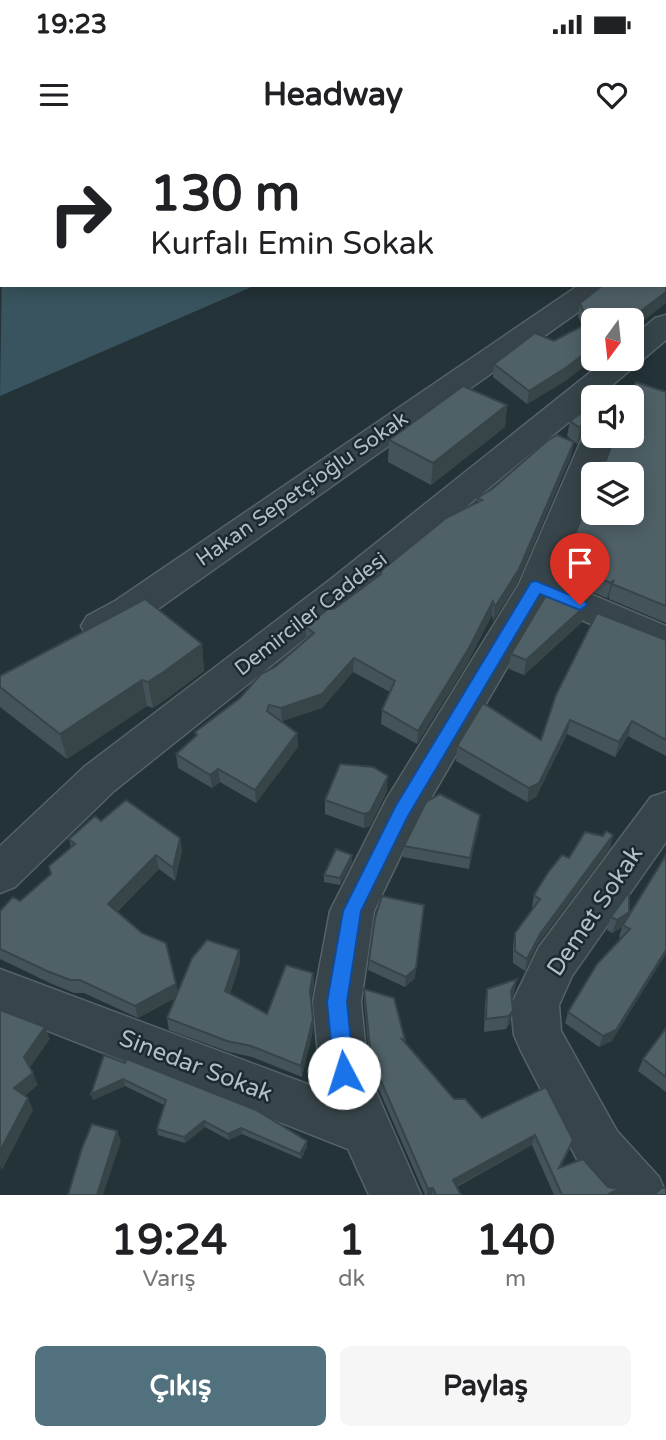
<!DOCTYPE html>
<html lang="tr">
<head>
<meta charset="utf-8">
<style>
	body { margin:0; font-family:"Varela Round",sans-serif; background:#f6f6f6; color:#202124; height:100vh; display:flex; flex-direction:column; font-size:26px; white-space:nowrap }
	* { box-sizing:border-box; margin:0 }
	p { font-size:23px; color:#757577 }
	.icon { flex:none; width:38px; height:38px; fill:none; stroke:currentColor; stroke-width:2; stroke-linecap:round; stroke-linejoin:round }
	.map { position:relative; height:1055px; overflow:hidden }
	.drawer { display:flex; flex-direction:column; background:#fff; flex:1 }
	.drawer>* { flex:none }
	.banner { position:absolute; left:0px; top:0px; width:667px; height:147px; box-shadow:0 4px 18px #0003; background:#fff; color:#202124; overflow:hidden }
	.needle { width:46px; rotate:195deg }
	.fabs { position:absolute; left:581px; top:168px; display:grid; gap:14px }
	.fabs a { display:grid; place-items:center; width:63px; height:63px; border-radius:10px; background:#fff; box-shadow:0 4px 18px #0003; font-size:35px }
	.pin { position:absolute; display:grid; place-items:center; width:60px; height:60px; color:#fff; margin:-72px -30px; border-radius:50% 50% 50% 0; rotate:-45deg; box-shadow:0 0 7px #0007 }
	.pin .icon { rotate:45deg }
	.me { position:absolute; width:77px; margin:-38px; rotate:355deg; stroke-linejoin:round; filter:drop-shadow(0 0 5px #0008) }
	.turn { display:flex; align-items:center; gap:24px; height:147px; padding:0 35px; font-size:32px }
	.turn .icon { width:91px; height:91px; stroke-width:2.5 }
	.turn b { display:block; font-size:49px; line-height:60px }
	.eta { display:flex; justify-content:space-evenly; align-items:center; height:119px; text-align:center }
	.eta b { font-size:42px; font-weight:700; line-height:49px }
	.cta { display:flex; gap:14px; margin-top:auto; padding:14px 35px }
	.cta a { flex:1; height:80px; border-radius:10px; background:#51717f; color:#fff; font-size:28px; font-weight:700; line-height:80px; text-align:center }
	.cta a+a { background:#f6f6f6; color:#202124 }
	.status { display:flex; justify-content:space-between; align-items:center; height:49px; padding:0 35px; background:#fff; direction:ltr }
	.status svg { height:19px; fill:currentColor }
	header { display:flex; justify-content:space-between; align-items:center; height:91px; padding:0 35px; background:#fff; font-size:32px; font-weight:700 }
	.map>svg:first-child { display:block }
</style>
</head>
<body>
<div class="status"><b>19:23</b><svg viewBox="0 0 49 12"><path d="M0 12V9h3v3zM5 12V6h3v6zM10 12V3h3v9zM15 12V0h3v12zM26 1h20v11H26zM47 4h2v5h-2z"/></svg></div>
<header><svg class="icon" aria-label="menu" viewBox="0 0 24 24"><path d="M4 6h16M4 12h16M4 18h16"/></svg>Headway<svg class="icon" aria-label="heart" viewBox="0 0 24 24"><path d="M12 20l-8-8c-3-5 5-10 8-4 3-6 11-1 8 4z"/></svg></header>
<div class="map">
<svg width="666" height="1055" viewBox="0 0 666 1055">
	<rect width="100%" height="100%" fill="#243338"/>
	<path fill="#39545e" d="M 2,127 L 2,145 L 256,145 L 0,256 Z"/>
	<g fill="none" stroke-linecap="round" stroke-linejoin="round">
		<g stroke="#556267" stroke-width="3">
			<path id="minor" d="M 12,0 L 39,0 L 11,2 Z
				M 666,84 L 666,101 L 665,101 L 665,84 Z
				M 579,145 L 612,145 L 608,151 L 141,481 L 100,500 L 87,496 L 81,486 L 87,476 L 115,461 Z
				M 666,175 L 666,200 L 598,257 L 593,257 L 593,262 L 357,457 L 114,651 L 15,747 L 0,753 L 0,706 L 84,627 L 331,439 L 607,219 L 632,219 L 632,198 L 655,178 Z
				M 593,287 L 593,296 L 615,296 L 600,334 L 593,334 L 593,350 L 557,440 L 666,486 L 666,516 L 544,464 L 417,682 L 374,771 L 361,862 L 368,933 L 421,1055 L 369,1055 L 348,1009 L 0,872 L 0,829 L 326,951 L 320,933 L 313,862 L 330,771 L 386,660 L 519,444 L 583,296 L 587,289 Z
				M 666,652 L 666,702 L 572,836 L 559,865 L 561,891 L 617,991 L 659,1037 L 666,1053 L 666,1055 L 606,1055 L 581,1027 L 521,911 L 514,895 L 511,865 L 539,807 L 651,657 Z"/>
		</g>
		<use href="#minor" fill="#374449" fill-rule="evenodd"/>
	</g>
	<path fill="#445359" d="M 603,145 L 594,219 L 565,241 L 527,264 L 493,237 L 494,224 L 554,201 L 582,186 L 578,176 L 580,163 Z
		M 666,252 L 666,483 L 609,459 L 609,456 L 607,458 L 560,439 L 563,424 L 632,334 L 596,334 L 599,321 L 606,320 Z
		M 507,265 L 505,287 L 431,345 L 388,322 L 389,300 Z
		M 593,267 L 593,285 L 592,285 L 585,288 L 577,304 L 567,296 L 570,281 Z
		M 574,302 L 571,316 L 517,443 L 493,481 L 492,475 L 468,522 L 417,604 L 381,584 L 382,570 L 390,552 L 353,532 L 322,568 L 282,581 L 297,593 L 298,607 L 256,663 L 220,642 L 212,648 L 178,628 L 176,614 L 196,596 L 195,592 L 240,558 L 306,500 L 306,487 L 334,469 L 477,362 L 477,358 Z
		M 584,467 L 581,483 L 524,535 L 509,529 L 511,514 Z
		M 666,500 L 666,616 L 628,596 L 615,617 L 567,594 L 536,657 L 527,662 L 456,621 L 457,606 L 541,600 Z
		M 202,504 L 204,531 L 169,557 L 153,568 L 147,566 L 67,619 L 0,567 L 0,536 Z
		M 387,651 L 370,686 L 364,688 L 325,674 L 325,660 Z
		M 480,675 L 469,729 L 403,717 L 404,706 Z
		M 101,681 L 180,698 L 182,711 L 175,741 L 159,729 L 117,772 L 178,852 L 239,810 L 240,822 L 230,854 L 267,874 L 313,833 L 314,845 L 311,859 L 313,890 L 302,937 L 252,917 L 229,912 L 169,890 L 167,878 L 175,858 L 138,878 L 84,853 L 74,853 L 52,844 L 0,819 L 0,771 L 20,761 L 51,734 L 71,707 L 69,699 Z
		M 613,695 L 610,708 L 537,805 L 525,831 L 513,823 L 513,805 L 515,793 L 534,768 L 532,767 L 534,755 L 569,718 L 603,696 Z
		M 666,715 L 612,901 L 599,907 L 565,883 L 568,872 L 621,798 L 619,797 L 622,787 L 612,793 L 607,790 L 611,777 L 627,778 Z
		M 352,722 L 340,745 L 324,742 L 324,735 Z
		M 369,820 L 415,838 L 405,847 L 368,830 Z
		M 364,849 L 405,900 L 405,903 L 454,959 L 482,978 L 546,947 L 569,1010 L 561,1027 L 608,1047 L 619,1049 L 617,1055 L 554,1055 L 532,1005 L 457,1047 L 461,1055 L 425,1055 L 370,929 L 364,861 Z
		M 487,849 L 514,853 L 512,857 L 510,883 L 506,889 L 484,892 L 485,862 Z
		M 666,888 L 666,952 L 638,931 L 643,919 Z
		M 104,915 L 307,1007 L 301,1019 L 242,994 L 229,1000 L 205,987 L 185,1003 L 158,995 L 157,989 L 164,965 L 125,946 L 93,960 L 91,954 Z"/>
	<path fill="#374448" d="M 666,152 L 666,163 L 632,190 L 632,180 L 629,180 Z
		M 593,207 L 594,219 L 565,241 L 527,264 L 529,251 Z
		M 507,265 L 505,287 L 431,345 L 433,323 Z
		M 593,270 L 592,285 L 585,288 L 577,304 L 580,288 L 588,272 Z
		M 574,302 L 571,316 L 517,443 L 493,481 L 495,467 Z
		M 614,440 L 609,456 L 607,458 L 611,443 Z
		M 493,461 L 492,475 L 468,522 L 417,604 L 418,591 Z
		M 584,467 L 581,483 L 524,535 L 526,520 Z
		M 202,504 L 204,531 L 169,557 L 153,568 L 148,542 Z
		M 354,518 L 353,532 L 322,568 L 282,581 L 281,568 Z
		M 142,540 L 147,566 L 67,619 L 60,594 Z
		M 570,580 L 567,594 L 536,657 L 527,662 L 529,648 Z
		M 632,581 L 628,596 L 615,617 L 619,602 Z
		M 297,593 L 298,607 L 256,663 L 255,650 Z
		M 218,629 L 220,642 L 212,648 L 210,635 Z
		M 388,636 L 387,651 L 370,686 L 364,688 L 364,674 Z
		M 480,675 L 479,687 L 469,729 L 470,718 Z
		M 613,695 L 610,708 L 537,805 L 525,831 L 527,819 L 540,794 Z
		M 180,698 L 182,711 L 175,741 L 173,728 Z
		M 156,715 L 159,729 L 111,777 L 108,764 Z
		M 352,715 L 352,722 L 340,745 L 340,738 Z
		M 424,765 L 415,838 L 405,847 L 406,837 Z
		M 629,772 L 625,785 L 623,785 L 622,787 L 612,793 L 617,780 Z
		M 239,810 L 240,822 L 227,863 L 225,851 Z
		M 666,810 L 666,814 L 612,901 L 599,907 L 603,896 Z
		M 313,833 L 314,845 L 310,862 L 310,851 Z
		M 517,839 L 514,853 L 509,864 L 511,851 Z
		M 176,844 L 179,856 L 138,878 L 135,866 Z
		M 513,870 L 510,883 L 506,889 L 509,876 Z
		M 313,879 L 313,890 L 302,937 L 301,926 Z
		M 45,887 L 50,899 L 29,929 L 24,917 Z
		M 33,933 L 38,945 L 20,960 L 14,948 Z
		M 123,939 L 125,946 L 93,960 L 91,954 Z
		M 28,958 L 33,970 L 2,1030 L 0,1026 L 0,1011 Z
		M 204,981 L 205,987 L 185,1003 L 184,997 Z
		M 241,988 L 242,994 L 229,1000 L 228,994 Z
		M 117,991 L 121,1001 L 103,1055 L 97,1055 Z
		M 535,995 L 532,1005 L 451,1049 L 453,1040 Z
		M 573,1000 L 569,1010 L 555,1038 L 559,1028 Z
		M 307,1001 L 307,1007 L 301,1019 L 300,1014 Z
		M 433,1048 L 432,1055 L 427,1055 L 428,1049 Z
		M 619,1049 L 617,1055 L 607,1055 Z"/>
	<path fill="#4f6167" stroke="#374448" stroke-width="2" d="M 666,98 L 666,152 L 629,180 L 593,180 L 593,207 L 567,227 L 529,251 L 494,224 L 535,193 L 554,201 L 588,183 L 580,163 L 603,145 L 665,145 L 665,99 Z
		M 636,242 L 666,252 L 666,466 L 612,444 L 614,440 L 611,443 L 563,424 L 593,349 L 593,373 L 632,373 L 632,334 L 598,334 L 599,321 L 606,320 L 615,296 L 632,296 L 632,257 L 630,257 Z
		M 463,246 L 507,265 L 433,323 L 389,300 Z
		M 591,266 L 593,267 L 593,270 L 588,272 L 580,288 L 570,281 Z
		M 557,295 L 574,302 L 519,429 L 495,467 L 493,461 L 469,508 L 418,591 L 382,570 L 395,541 L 354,518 L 322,554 L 281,568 L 269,565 L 267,571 L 297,593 L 255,650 L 218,629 L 210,635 L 176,614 L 197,595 L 195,592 L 240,558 L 261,534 L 275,527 L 314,493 L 306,487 L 329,468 L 334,469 L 381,434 L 382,430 L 446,378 L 482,360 L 477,358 L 492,349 L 547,301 Z
		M 548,452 L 584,467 L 526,520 L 511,514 Z
		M 145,459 L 202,504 L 165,531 L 148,542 L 142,540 L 60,594 L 0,547 L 0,536 Z
		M 597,473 L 666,500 L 666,600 L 632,581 L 619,602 L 570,580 L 539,643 L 529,648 L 457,606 L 483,563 L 541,600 L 556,555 Z
		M 340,624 L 373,627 L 388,636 L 370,672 L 364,674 L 325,660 Z
		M 440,654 L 480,675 L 470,718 L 404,706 L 426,662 Z
		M 126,660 L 180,698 L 173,728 L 156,715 L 108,764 L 142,793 L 166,803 L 176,844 L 135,866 L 80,840 L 70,840 L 47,831 L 0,809 L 0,771 L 13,757 L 20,761 L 51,734 L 49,726 L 75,704 L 69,699 L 95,676 L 101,681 Z
		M 606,691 L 613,695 L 540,794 L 527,819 L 515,811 L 515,793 L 540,759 L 534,755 L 549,731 L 562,715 L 569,718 L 585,692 L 603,696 Z
		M 336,709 L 352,715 L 340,738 L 324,735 Z
		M 666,715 L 666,810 L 616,890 L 603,896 L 568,872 L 597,824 L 630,789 L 623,785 Z
		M 629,752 L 629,772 L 617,780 L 611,777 Z
		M 382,756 L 424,765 L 416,828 L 406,837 L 369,820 L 375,778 Z
		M 207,800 L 239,810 L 225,851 L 267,874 L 286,825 L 313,833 L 310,851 L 313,879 L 301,926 L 251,906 L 227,901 L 167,878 L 192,818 Z
		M 517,839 L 511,851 L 513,870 L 509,876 L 486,879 L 487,849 Z
		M 364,849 L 394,858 L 405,900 L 402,899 L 454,959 L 465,959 L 482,978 L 546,947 L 573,1000 L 559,1028 L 583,1019 L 608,1047 L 619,1049 L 607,1055 L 562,1055 L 535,995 L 453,1040 L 461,1055 L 436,1055 L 433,1048 L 428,1049 L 371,918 Z
		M 0,870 L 45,887 L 24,917 L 33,933 L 14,948 L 28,958 L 0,1011 Z
		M 666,888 L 666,937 L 643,919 Z
		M 104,915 L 125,923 L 127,919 L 256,970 L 307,1001 L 300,1014 L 241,988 L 228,994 L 204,981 L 184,997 L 157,989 L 166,960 L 123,939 L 91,954 Z
		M 92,984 L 117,991 L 97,1055 L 68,1055 L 82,1008 Z
		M 661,1048 L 666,1048 L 666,1055 L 654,1055 Z"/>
	<path fill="#1a73e8" stroke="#114b97" stroke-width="2" d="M 536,441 L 585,461 L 587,465 L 580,470 L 540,454 L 408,676 L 361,771 L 347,862 L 354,933 L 351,940 L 344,942 L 337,940 L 334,933 L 327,862 L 343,771 L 395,667 L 531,442 Z"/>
	<g text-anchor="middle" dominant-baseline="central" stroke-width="5" stroke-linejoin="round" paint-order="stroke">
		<g font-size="21" fill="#b2bfc5" stroke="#1c292e">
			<text transform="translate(302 349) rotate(-35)">Hakan Sepetçioğlu Sokak</text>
			<text transform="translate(311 474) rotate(-38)">Demirciler Caddesi</text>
		</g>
		<g font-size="24" fill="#b2bfc5" stroke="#1c292e">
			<text transform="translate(595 771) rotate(-56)">Demet Sokak</text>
			<text transform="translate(196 926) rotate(21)">Sinedar Sokak</text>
		</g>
	</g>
</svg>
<div class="fabs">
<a><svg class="needle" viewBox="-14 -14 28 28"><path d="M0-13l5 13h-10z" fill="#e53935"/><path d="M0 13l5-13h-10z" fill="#757577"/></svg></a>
<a><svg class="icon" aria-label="sound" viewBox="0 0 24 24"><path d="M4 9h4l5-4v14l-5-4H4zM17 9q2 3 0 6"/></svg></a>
<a><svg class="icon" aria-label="layers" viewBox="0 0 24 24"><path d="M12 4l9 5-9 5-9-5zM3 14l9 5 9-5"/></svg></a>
</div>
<div class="pin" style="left:580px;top:465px;background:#d93025"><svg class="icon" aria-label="arrive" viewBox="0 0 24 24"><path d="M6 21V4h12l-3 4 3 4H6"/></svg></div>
<svg class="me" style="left:344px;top:933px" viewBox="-20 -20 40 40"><circle r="19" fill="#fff"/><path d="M0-13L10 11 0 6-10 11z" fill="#1a73e8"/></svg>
<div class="banner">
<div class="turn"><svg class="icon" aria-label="right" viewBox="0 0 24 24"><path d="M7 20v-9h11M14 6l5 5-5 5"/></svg><div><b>130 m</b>Kurfalı Emin Sokak</div></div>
</div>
</div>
<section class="drawer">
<div class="eta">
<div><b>19:24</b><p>Varış</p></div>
<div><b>1</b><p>dk</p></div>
<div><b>140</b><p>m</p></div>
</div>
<div class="cta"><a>Çıkış</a><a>Paylaş</a></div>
</section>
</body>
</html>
